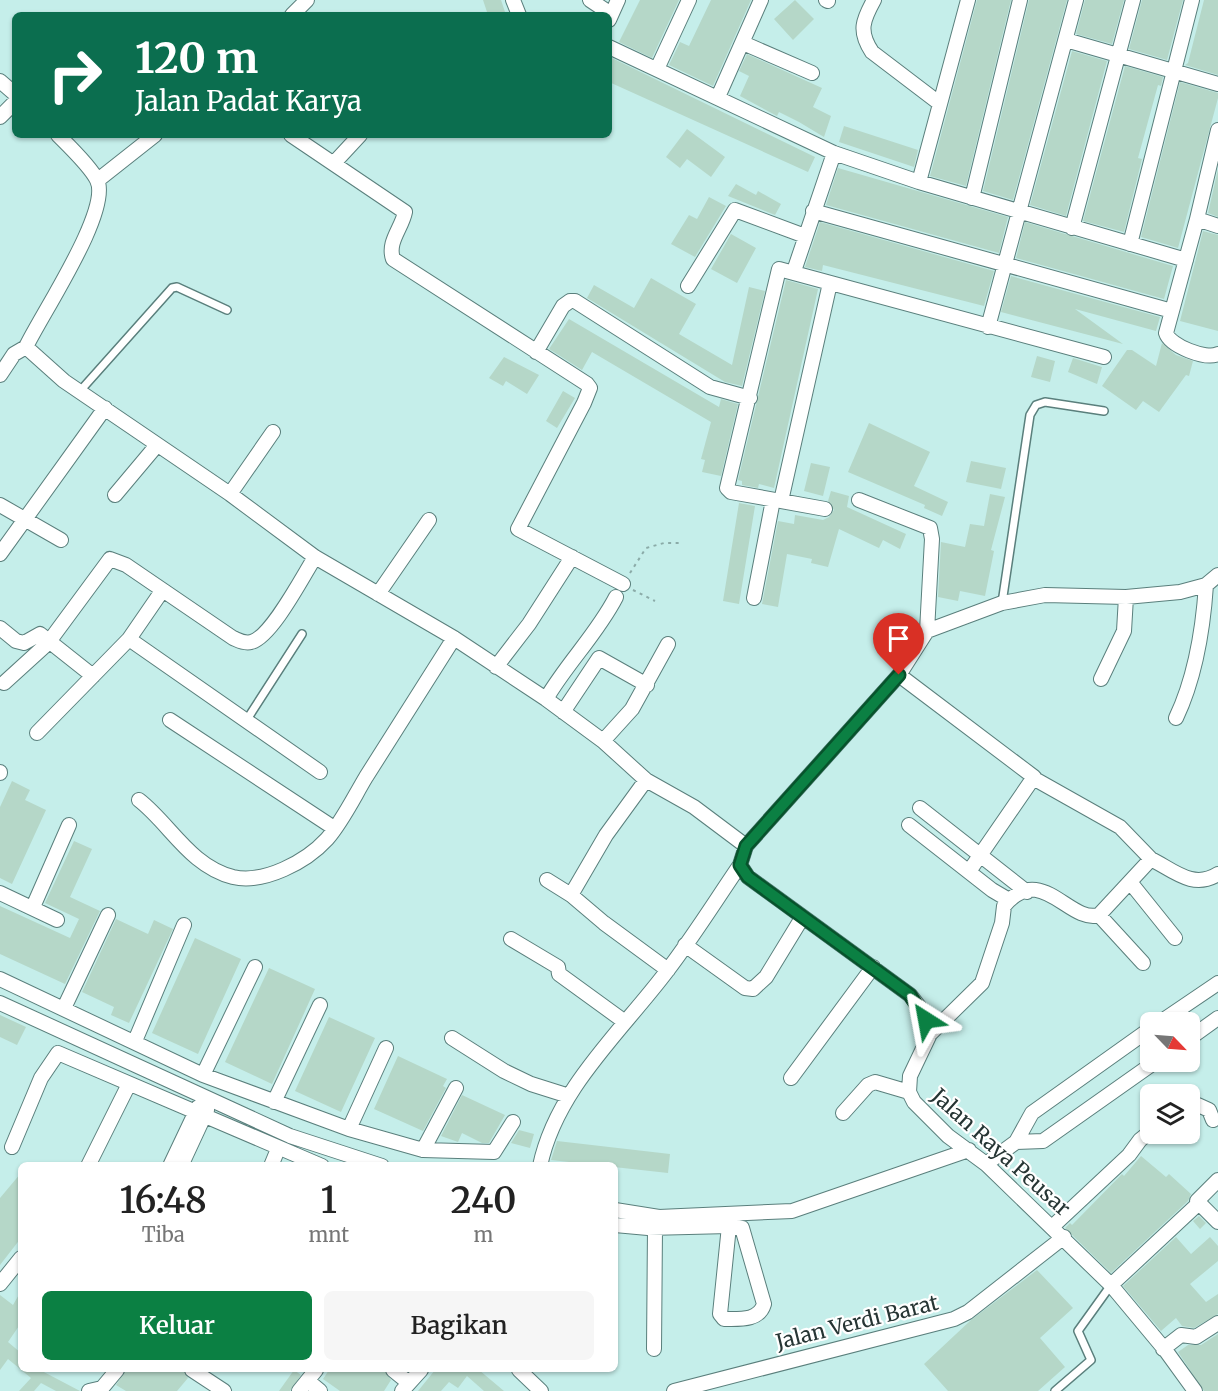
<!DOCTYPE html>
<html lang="id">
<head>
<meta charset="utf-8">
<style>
	body { margin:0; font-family:Merriweather,serif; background:#f6f6f6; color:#222; height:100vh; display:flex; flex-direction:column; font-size:22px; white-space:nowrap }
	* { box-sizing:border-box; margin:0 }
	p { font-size:20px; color:#767676 }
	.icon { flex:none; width:33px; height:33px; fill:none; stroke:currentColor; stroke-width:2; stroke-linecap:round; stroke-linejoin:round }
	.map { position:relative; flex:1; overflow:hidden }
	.drawer { position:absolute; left:18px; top:1162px; width:600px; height:210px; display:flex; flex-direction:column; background:#fff; border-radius:9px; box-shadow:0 2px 4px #0004 }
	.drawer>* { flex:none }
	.hud { position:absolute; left:12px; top:12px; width:600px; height:126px; border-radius:9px; box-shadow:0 2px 4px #0004; background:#0b6e4f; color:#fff; overflow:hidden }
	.needle { width:39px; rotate:115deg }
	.fabs { position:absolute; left:1140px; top:1012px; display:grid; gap:12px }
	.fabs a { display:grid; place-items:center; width:60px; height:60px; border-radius:9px; background:#fff; box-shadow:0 2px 4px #0004; font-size:30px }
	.pin { position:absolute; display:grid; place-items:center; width:51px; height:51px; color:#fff; margin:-62px -26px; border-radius:50% 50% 50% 0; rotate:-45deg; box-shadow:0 0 6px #0007 }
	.pin .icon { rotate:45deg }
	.me { position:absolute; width:66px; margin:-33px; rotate:326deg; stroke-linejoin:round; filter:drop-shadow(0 0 4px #0008) }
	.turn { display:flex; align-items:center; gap:21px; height:126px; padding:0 24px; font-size:27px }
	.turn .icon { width:78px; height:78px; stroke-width:2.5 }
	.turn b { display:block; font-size:42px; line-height:51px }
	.eta { display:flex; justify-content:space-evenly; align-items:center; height:102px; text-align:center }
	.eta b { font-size:36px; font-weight:600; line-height:42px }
	.cta { display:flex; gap:12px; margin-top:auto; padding:12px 24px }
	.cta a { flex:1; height:69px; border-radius:9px; background:#0b8043; color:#fff; font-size:24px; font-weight:600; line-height:69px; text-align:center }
	.cta a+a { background:#f6f6f6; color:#222 }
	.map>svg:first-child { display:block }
</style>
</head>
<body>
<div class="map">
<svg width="1218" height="1391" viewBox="0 0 1218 1391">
	<rect width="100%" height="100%" fill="#c5eeea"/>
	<path fill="#b5d7c8" d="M 483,0 L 501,0 L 506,15 L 488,15 Z
		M 640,0 L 679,0 L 652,58 L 619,42 Z
		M 711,0 L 751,0 L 713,86 L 669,65 L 680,42 L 689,46 Z
		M 795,0 L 814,19 L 793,40 L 774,19 Z
		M 977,0 L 1011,0 L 966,186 L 930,176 Z
		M 1029,0 L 1067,0 L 1013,200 L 983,191 Z
		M 1085,0 L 1124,0 L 1112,44 L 1076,34 Z
		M 1142,0 L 1183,0 L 1167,60 L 1129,49 Z
		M 1204,0 L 1218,0 L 1218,75 L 1185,65 L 1188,63 Z
		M 1072,51 L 1107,61 L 1066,216 L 1030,205 Z
		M 747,54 L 822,88 L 813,107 L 831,116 L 824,137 L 799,122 L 779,112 L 777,116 L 740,96 L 749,76 L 739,71 Z
		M 612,58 L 815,157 L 808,172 L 609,82 Z
		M 1125,66 L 1163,77 L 1161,86 L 1158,85 L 1138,158 L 1142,159 L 1124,232 L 1083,221 Z
		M 1180,82 L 1218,93 L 1218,98 L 1178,248 L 1141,237 Z
		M 844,126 L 918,150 L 914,167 L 839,142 Z
		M 687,129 L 725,157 L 711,177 L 687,159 L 680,168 L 666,157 Z
		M 838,168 L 1008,217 L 999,253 L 826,205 Z
		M 1218,169 L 1218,217 L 1208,213 Z
		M 736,184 L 756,195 L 758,191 L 781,204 L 775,215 L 728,196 Z
		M 709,197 L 726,206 L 695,257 L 671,244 L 689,215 L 697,219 Z
		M 820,222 L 994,271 L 984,306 L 823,265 L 822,271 L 805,267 Z
		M 1025,222 L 1173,266 L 1164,299 L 1016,258 Z
		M 1203,231 L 1218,235 L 1218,331 L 1180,321 Z
		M 731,234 L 756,248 L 737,283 L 711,269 Z
		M 1011,276 L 1160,317 L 1156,331 L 1075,309 L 1123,344 L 1001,312 Z
		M 651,278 L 696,304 L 679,334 L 732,365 L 749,287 L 765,291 L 742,386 L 725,382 L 587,298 L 594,285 L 634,308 Z
		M 786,280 L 818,289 L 774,488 L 759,484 L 758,488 L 742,485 L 742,481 L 738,480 Z
		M 569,319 L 719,407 L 721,399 L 738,404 L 721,476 L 702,472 L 705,460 L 701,459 L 711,422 L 592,352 L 582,370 L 549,349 Z
		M 1162,343 L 1176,355 L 1193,361 L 1189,376 L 1186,375 L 1159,412 L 1143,401 L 1136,410 L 1102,386 L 1127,350 L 1132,350 L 1156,366 Z
		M 1037,356 L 1055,361 L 1050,382 L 1031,377 Z
		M 504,357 L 539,375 L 527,394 L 506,381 L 503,386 L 489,378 Z
		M 1073,358 L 1102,367 L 1097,384 L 1068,372 Z
		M 563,391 L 575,398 L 557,428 L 546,421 Z
		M 869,423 L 930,452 L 914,486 L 948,502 L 942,516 L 924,508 L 925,505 L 848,472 Z
		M 971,461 L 1006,468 L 1001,489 L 966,482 Z
		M 811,463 L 830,467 L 823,496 L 804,491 Z
		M 831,491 L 849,496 L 847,507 L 906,534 L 900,549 L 883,540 L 879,548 L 839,529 L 828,567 L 811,563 L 812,559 L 787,554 L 778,607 L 762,604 L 778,521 L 794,524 L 795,515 L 823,520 L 829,517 L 834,510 L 828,501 Z
		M 990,494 L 1005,497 L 991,550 L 994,551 L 985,596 L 960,591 L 958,601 L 938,597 L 941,542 L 965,547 L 970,524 L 984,526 Z
		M 739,503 L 755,506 L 739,604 L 723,601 Z
		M 12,781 L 30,790 L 25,800 L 46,810 L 12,884 L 0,878 L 0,807 Z
		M 74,841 L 92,849 L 70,897 L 100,911 L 65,984 L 0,954 L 0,906 L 70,938 L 79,919 L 45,903 Z
		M 116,919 L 148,934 L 154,920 L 173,929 L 129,1023 L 111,1015 L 114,1007 L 82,992 Z
		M 195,938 L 241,959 L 198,1054 L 152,1033 Z
		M 269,968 L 315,989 L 272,1084 L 225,1062 Z
		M 0,1015 L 26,1027 L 17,1045 L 0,1037 Z
		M 329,1017 L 375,1038 L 341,1112 L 295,1091 Z
		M 398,1056 L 447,1079 L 443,1086 L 446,1088 L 423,1131 L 374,1109 Z
		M 462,1095 L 505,1115 L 489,1143 L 482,1143 L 462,1133 L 458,1142 L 441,1136 Z
		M 519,1130 L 534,1134 L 530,1148 L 511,1143 Z
		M 557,1141 L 670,1154 L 668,1173 L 551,1160 Z
		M 1141,1156 L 1166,1177 L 1169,1174 L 1191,1194 L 1188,1201 L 1111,1273 L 1065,1228 L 1070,1223 L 1072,1225 L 1122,1174 L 1124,1176 Z
		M 21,1173 L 21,1238 L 0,1265 L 0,1198 Z
		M 1199,1216 L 1206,1223 L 1200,1229 L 1193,1221 Z
		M 1176,1237 L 1191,1254 L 1210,1237 L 1218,1246 L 1218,1261 L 1190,1284 L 1206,1302 L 1218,1294 L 1218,1314 L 1194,1328 L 1182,1326 L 1176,1318 L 1161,1331 L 1123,1286 Z
		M 1037,1270 L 1073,1308 L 1040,1338 L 1065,1367 L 1038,1391 L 948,1391 L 924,1364 L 971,1320 Z
		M 21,1291 L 21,1323 L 8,1342 L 21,1353 L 21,1370 L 40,1370 L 80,1391 L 56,1391 L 41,1383 L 34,1391 L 19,1391 L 31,1378 L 8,1359 L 0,1370 L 0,1295 L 13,1305 Z
		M 1218,1334 L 1218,1391 L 1204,1391 L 1178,1352 L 1188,1345 L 1201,1345 Z
		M 126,1370 L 183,1370 L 188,1378 L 177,1391 L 126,1391 L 116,1385 Z
		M 294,1370 L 301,1375 L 290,1391 L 279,1391 Z
		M 329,1370 L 384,1370 L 391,1380 L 384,1391 L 340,1391 L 323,1379 Z
		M 435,1370 L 479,1370 L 504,1391 L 484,1391 L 467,1376 L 458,1388 L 449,1382 L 441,1391 L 418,1391 Z"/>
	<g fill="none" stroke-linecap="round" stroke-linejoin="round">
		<g stroke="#5a7f7c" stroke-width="10">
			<path id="lane" d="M 80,391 L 172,288 L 177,287 L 227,310
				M 1002,603 L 1030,415 L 1036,405 L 1045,402 L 1104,411
				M 246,721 L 302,634
				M 1055,1391 L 1091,1360 L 1078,1331 L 1111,1285"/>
		</g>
		<g stroke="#5a7f7c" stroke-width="16">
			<path id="street" d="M 513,0 L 519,15
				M 590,0 L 611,14
				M 826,0 L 828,1
				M 874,0 C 863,20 858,31 872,52 L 939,103
				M 292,15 L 307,0
				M 609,20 L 618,0
				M 1066,40 L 1218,84
				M 743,43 L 812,73
				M 609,47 L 834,153 L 919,182 L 1186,260
				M 657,69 L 689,0
				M 0,81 L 15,94
				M 718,97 L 761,0
				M 0,117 L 15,102
				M 1218,130 L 1197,219 L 1166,333 C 1170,346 1206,360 1218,354
				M 58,135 C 69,146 91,167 97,180 C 112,210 41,315 26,347 L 64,381 L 230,494 L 315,557 L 454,638 L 546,699 L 603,741 L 646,780 L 694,807 L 746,846
				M 291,135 L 405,212 C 402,228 387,242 393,259 L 587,384 L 590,388 L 584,403 L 518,529 L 623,584
				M 334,163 L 360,135
				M 98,180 L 155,135
				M 919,182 L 968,0
				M 972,198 L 1020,0
				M 813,211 L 1172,311
				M 1197,219 L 1218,226
				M 1072,228 L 1133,0
				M 1130,244 L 1192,0
				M 794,271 L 834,153
				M 688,286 L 735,210 L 805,236
				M 988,327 L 1076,0
				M 536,352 L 563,306 L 570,301 L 575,301 L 710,387 L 750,398
				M 0,375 L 14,354 L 26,347
				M 230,494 L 273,432
				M 115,495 L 157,445
				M 859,500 L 930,528 L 932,539 L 927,631
				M 781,501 L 830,283
				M 0,505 L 61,540
				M 825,509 L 731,492 L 727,488 L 779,269 L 1104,357
				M 0,554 L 105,408
				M 378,594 L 429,520
				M 754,598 L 773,500
				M 0,628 L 16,641 L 24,643 L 40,634 L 93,676
				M 129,639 L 320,772
				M 496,667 L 529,624 L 572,557
				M 899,675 L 1034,777 L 970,870
				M 1101,679 L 1124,631 L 1126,597
				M 4,683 L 48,643 L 110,559 L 126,565 L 233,638 C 238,640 244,644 251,642 C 271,638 303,576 315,557
				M 546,699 C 567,663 597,634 616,597
				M 563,712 L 599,658 L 647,685
				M 1176,718 C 1196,676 1203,630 1206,585
				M 170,720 L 334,828
				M 37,733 L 129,639 L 162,591
				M 603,741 L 632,709 L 668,644
				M 0,773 L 0,772
				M 1033,778 L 1120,827 L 1151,859
				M 139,800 C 170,824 190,866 233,877 C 264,884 306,862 327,839 C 342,822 354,797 366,777 C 395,731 424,685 454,638
				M 920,808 L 1027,892
				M 909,825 L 992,890 L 1009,900
				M 547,880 L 571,895 L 604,923 L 668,970
				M 1130,882 L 1175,938
				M 0,893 L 57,920
				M 571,895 L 606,835 L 646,780
				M 33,907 L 69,825
				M 1099,915 L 1143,963
				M 511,939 L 558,967 L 559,974 L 625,1022
				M 685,945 L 745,988 L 753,989 L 766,977 L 802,918
				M 0,979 L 203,1075 L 349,1129 L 423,1150 L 494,1152 L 513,1122
				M 0,1003 L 290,1136 L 382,1166
				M 64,1008 L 108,915
				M 1159,1023 L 1218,983
				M 930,1034 L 982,983 L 1002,923 L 1004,906 C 1041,861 1069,924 1099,915 L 1151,859 C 1173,870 1193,890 1218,874
				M 452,1038 L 504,1071 L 531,1084 L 569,1096
				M 1190,1038 L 1218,1018
				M 135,1041 L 184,925
				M 203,1075 L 255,967
				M 791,1078 L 873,967
				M 274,1102 L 320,1005
				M 1190,1105 L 1198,1105 L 1209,1110 L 1213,1120
				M 843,1113 L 868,1085 L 875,1082 L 909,1092
				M 349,1129 L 386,1048
				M 1016,1142 L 1043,1141 L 1155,1062
				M 12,1147 L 41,1078 L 58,1053 L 322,1166
				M 423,1150 L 456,1088
				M 986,1164 L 1016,1142 L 1032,1113 L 1150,1029
				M 88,1166 L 129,1084
				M 170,1166 L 198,1107
				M 181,1166 L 207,1110
				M 271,1166 L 278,1149
				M 540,1166 C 556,1089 621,1032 667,971 C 693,937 716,900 740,865
				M 1199,1203 L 1197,1201 L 1218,1180
				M 615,1210 L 659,1217 L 792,1211 L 969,1150
				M 615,1225 L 648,1228 L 729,1226 L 742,1228 L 764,1304 C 759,1321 740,1319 724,1319 L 720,1314 L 729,1226
				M 1052,1227 L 1129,1155 L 1140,1140 L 1150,1132
				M 0,1284 L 21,1258
				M 1111,1285 L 1199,1203 L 1218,1222
				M 654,1349 L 655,1228
				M 1163,1349 L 1181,1335 L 1196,1337 L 1218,1323
				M 192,1370 L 224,1391
				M 393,1370 L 409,1383
				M 519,1370 L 541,1391
				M 308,1381 L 320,1391
				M 89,1391 L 102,1388 L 117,1370
				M 299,1391 L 316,1370
				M 402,1391 L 421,1370
				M 674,1391 L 954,1319 L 968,1312 L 1064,1237
				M 1195,1391 L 1166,1351 L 1111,1285 L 986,1164 L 948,1136 L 914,1102 L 909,1092 L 910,1076 L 930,1034 L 920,1008 L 910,995 L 748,877 L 740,865 L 746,846 L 899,675 L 927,631 L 1002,603 L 1045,595 L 1126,597 L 1180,592 L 1206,585 L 1218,575"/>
		</g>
		<path stroke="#8baba8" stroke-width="2" stroke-dasharray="3 4.5" stroke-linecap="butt" d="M 630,573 L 646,548 L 664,543 L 679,543
			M 633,590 L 655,601"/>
		<use href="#lane" stroke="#fff" stroke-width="7"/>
		<use href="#street" stroke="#fff" stroke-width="14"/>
	</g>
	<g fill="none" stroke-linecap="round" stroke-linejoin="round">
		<g stroke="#07532c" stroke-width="15">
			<path id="route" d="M 899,675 L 746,846 L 740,865 L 748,877 L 910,995 L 926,1020"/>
		</g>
		<use href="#route" stroke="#0b8043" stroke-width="10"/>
	</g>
	<g text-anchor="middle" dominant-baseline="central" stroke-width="4.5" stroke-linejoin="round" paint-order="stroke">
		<g font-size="21" fill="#263534" stroke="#fff">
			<text transform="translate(1001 1152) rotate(42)">Jalan Raya Peusar</text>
			<text transform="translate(857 1322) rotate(-14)">Jalan Verdi Barat</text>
		</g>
	</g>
</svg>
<div class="fabs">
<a><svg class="needle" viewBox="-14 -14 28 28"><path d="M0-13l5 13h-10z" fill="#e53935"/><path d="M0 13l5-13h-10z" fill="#767676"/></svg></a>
<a><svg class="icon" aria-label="layers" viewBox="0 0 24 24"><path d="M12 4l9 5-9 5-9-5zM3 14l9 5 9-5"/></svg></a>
</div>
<div class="pin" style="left:899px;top:675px;background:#d93025"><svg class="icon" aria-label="arrive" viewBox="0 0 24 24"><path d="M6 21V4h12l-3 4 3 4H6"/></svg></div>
<svg class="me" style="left:926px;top:1020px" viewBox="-20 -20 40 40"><path d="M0-17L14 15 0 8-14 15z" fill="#0b8043" stroke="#fff" stroke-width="4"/></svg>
<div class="hud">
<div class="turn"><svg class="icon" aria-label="right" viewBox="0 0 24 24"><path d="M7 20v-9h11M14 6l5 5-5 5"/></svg><div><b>120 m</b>Jalan Padat Karya</div></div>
</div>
<section class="drawer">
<div class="eta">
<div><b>16:48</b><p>Tiba</p></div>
<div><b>1</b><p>mnt</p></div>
<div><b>240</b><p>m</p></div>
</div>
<div class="cta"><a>Keluar</a><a>Bagikan</a></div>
</section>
</div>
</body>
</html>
